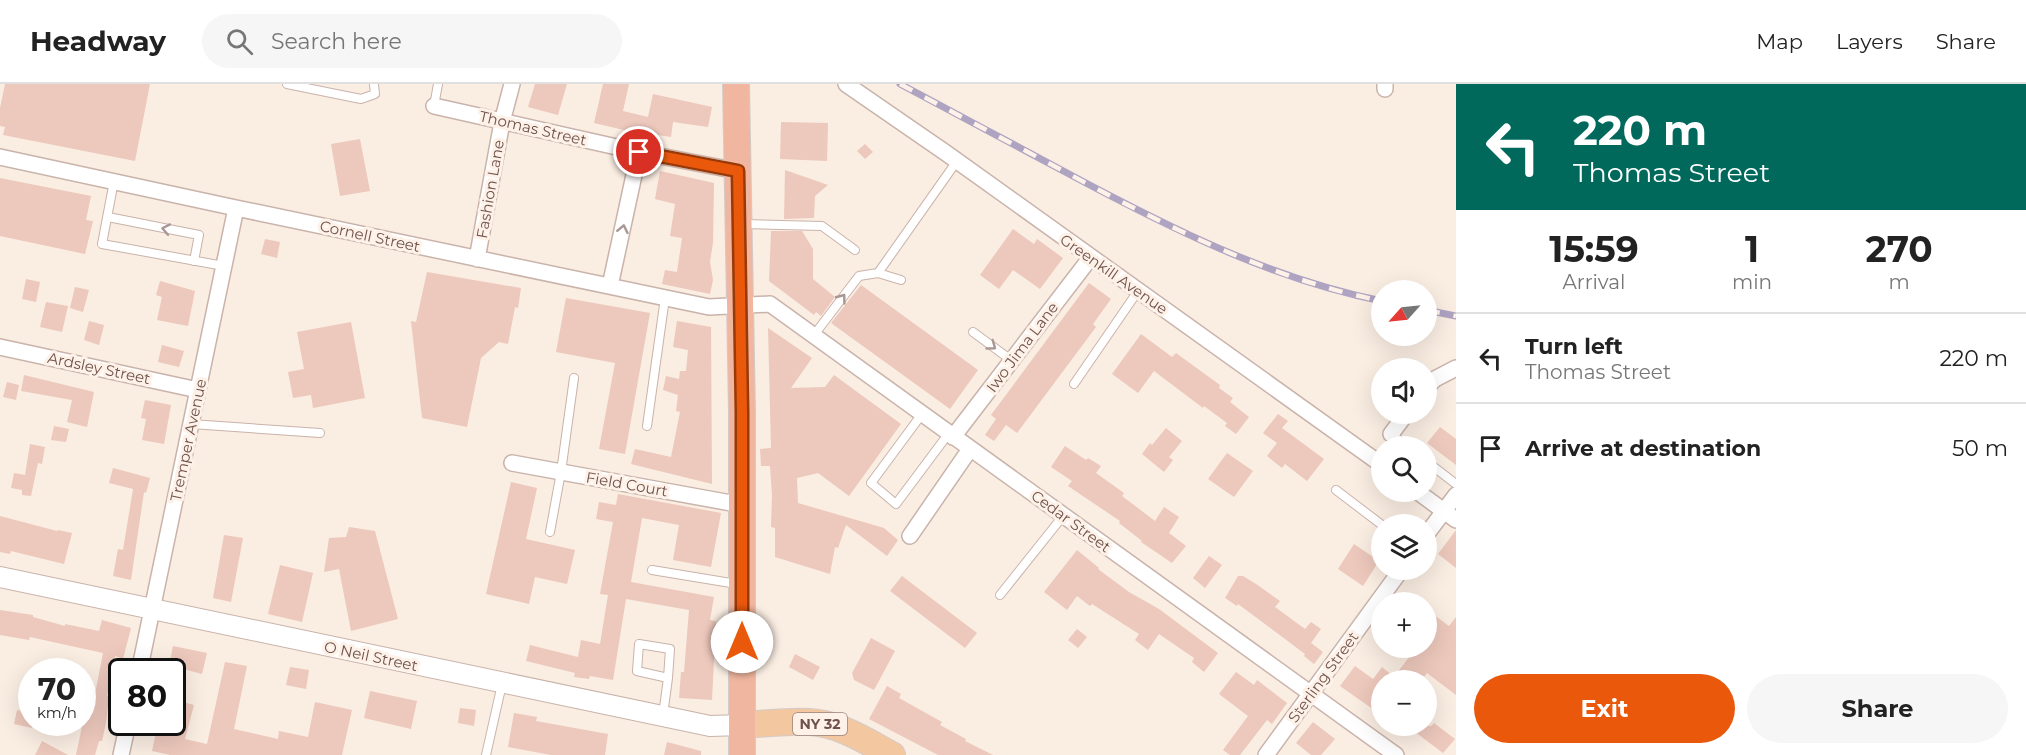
<!DOCTYPE html>
<html lang="en">
<head>
<meta charset="utf-8">
<style>
	body { margin:0; font-family:Montserrat,sans-serif; background:#f6f6f6; color:#222; height:100vh; display:flex; flex-direction:column; font-size:22px; white-space:nowrap }
	* { box-sizing:border-box; margin:0 }
	p { font-size:20px; color:#767676 }
	.icon { flex:none; width:33px; height:33px; fill:none; stroke:currentColor; stroke-width:2; stroke-linecap:round; stroke-linejoin:round }
	.map { position:relative; flex:1; overflow:hidden }
	.drawer { display:flex; flex-direction:column; background:#fff; width:570px }
	.drawer>* { flex:none }
	.top-card { background:#00695c; color:#fff; overflow:hidden }
	.needle { width:39px; rotate:243deg }
	.buttons { position:absolute; left:1371px; top:196px; display:grid; gap:12px }
	.buttons a { display:grid; place-items:center; width:66px; height:66px; border-radius:50%; background:#fff; box-shadow:0 6px 24px #0002; font-size:30px }
	.speed { position:absolute; left:18px; top:574px; display:flex; gap:12px; font-size:30px; font-weight:700; text-align:center }
	.speed>* { display:grid; place-content:center; width:78px; height:78px; border-radius:50%; background:#fff; box-shadow:0 6px 24px #0002; line-height:1 }
	.speed small { font-size:15px; font-weight:400 }
	.speed .limit { border:3px solid #111; border-radius:9px; background:#fff; color:#111 }
	.pin { position:absolute; display:grid; place-items:center; width:51px; height:51px; color:#fff; margin:-26px; border:3px solid #fff; border-radius:50%; box-shadow:0 2px 6px #0007 }
	.me { position:absolute; width:66px; margin:-33px; rotate:0deg; stroke-linejoin:round; filter:drop-shadow(0 0 4px #0008) }
	.turn { display:flex; align-items:center; gap:21px; height:126px; padding:0 18px; font-size:27px }
	.turn .icon { width:78px; height:78px; stroke-width:2.5 }
	.turn b { display:block; font-size:42px; line-height:51px }
	.eta { display:flex; justify-content:space-evenly; align-items:center; height:102px; text-align:center }
	.eta b { font-size:36px; font-weight:700; line-height:42px }
	.primary-button { display:flex; gap:12px; margin-top:auto; padding:12px 18px }
	.primary-button a { flex:1; height:69px; border-radius:36px; background:#ea580c; color:#fff; font-size:24px; font-weight:700; line-height:69px; text-align:center }
	.primary-button a+a { background:#f6f6f6; color:#222 }
	ul { padding:0; list-style:none }
	li { display:flex; align-items:center; gap:18px; height:90px; padding:0 18px; border-top:2px solid #e0e0e0 }
	li div { flex:1 }
	li b { display:block; font-size:22px }
	li em { font-style:normal }
	header { display:flex; align-items:center; gap:36px; box-sizing:border-box; height:84px; padding:0 30px; background:#fff; border-bottom:2px solid #e0e0e0 }
	header strong { font-size:28px }
	nav { display:flex; gap:33px; margin-inline-start:auto; font-size:21px }
	.search { width:420px; height:54px; background:#f6f6f6; display:flex; align-items:center; gap:15px; box-sizing:border-box; padding:0 21px; border-radius:33px; color:#767676; font-size:22px }
	main { display:flex; flex:1; min-height:0 }
	.map>svg:first-child { display:block }
</style>
</head>
<body>
<header>
<strong>Headway</strong>
<div class="search"><svg class="icon" aria-label="search" viewBox="0 0 24 24"><circle cx="10" cy="10" r="6"/><path d="M15 15l6 6"/></svg>Search here</div>
<nav><a>Map</a><a>Layers</a><a>Share</a></nav>
</header>
<main>
<div class="map">
<svg width="1456" height="671" viewBox="0 0 1456 671">
	<rect width="100%" height="100%" fill="#faede2"/>
	<path fill="#edc8bc" d="M 5,0 L 150,0 L 135,77 L 3,51 L 5,43 L 0,42 L 0,24 Z
		M 535,0 L 567,0 L 558,31 L 528,23 Z
		M 603,0 L 629,0 L 623,27 L 648,33 L 653,10 L 712,23 L 708,43 L 673,38 L 671,53 L 624,46 L 594,39 Z
		M 781,38 L 828,39 L 827,77 L 780,75 Z
		M 360,55 L 370,107 L 340,112 L 331,60 Z
		M 865,60 L 873,68 L 865,75 L 857,67 Z
		M 785,86 L 828,101 L 815,112 L 814,134 L 784,135 Z
		M 660,87 L 714,99 L 713,159 L 710,178 L 713,196 L 710,210 L 662,200 L 665,186 L 677,188 L 682,154 L 670,152 L 675,120 L 655,115 Z
		M 0,94 L 91,112 L 86,136 L 93,137 L 85,170 L 0,152 Z
		M 1013,145 L 1034,160 L 1037,155 L 1063,174 L 1040,205 L 1013,186 L 999,205 L 980,191 Z
		M 771,147 L 802,147 L 813,165 L 813,195 L 835,213 L 821,232 L 816,228 L 814,231 L 769,197 Z
		M 265,155 L 280,158 L 277,174 L 261,170 Z
		M 427,188 L 521,204 L 518,224 L 515,223 L 508,260 L 499,258 L 481,274 L 467,343 L 422,334 L 411,237 L 416,238 Z
		M 26,195 L 40,198 L 36,218 L 22,215 Z
		M 160,197 L 195,207 L 188,242 L 157,236 L 162,213 L 156,211 Z
		M 1089,199 L 1111,215 L 1093,240 L 1096,243 L 1017,349 L 1006,341 L 994,357 L 985,351 L 996,335 L 991,331 Z
		M 861,201 L 978,286 L 950,325 L 831,239 Z
		M 75,203 L 89,206 L 83,228 L 70,224 Z
		M 566,214 L 650,229 L 625,370 L 599,365 L 615,279 L 556,268 Z
		M 46,218 L 68,222 L 62,248 L 40,243 Z
		M 89,237 L 104,241 L 99,261 L 84,256 Z
		M 677,237 L 711,243 L 712,400 L 631,380 L 635,365 L 671,373 L 680,328 L 676,327 L 678,311 L 663,306 L 666,292 L 679,295 L 680,287 L 686,287 L 688,266 L 673,263 Z
		M 351,238 L 365,314 L 313,324 L 311,311 L 293,314 L 288,288 L 304,285 L 297,248 Z
		M 768,244 L 812,274 L 791,304 L 825,303 L 834,291 L 901,340 L 849,412 L 818,389 L 797,394 L 798,419 L 884,444 L 898,456 L 887,472 L 846,441 L 838,464 L 835,463 L 830,490 L 775,473 L 775,444 L 771,443 L 772,411 L 770,382 L 761,382 L 760,365 L 771,364 Z
		M 1141,250 L 1172,273 L 1176,269 L 1220,301 L 1219,304 L 1233,314 L 1230,318 L 1249,333 L 1236,350 L 1225,342 L 1227,339 L 1204,322 L 1203,324 L 1154,287 L 1138,309 L 1112,290 Z
		M 162,261 L 184,267 L 179,283 L 158,278 Z
		M 24,291 L 94,308 L 87,343 L 67,338 L 72,316 L 21,307 Z
		M 7,298 L 19,301 L 16,316 L 3,313 Z
		M 145,316 L 171,321 L 164,360 L 142,356 L 146,335 L 141,334 Z
		M 1278,330 L 1288,337 L 1282,344 L 1324,375 L 1307,397 L 1285,380 L 1282,384 L 1267,372 L 1277,359 L 1263,349 Z
		M 54,342 L 69,345 L 66,358 L 51,356 Z
		M 1440,343 L 1456,355 L 1456,381 L 1427,359 Z
		M 1166,344 L 1182,357 L 1169,373 L 1173,376 L 1164,388 L 1142,370 L 1150,359 L 1152,361 Z
		M 30,360 L 45,363 L 42,380 L 38,379 L 31,412 L 22,411 L 22,406 L 11,404 L 14,389 L 25,391 Z
		M 1065,362 L 1086,376 L 1088,374 L 1101,382 L 1096,389 L 1124,409 L 1122,412 L 1155,437 L 1164,423 L 1179,433 L 1169,449 L 1186,462 L 1172,479 L 1141,458 L 1142,457 L 1119,439 L 1120,437 L 1068,402 L 1072,397 L 1051,383 Z
		M 1227,369 L 1253,387 L 1234,413 L 1208,395 Z
		M 113,384 L 150,394 L 146,409 L 144,408 L 131,496 L 113,492 L 118,465 L 123,466 L 133,405 L 109,399 Z
		M 511,398 L 537,404 L 526,455 L 575,466 L 567,500 L 535,493 L 529,520 L 486,510 Z
		M 618,410 L 721,429 L 711,483 L 673,476 L 679,441 L 642,434 L 631,498 L 714,513 L 710,536 L 716,537 L 712,616 L 679,614 L 681,588 L 684,588 L 689,526 L 626,515 L 613,596 L 590,592 L 589,595 L 574,593 L 575,589 L 526,577 L 530,561 L 578,573 L 581,556 L 600,560 L 608,511 L 600,510 L 613,438 L 596,435 L 599,418 L 616,421 Z
		M 0,432 L 57,447 L 58,446 L 72,449 L 64,480 L 11,467 L 10,470 L 0,468 Z
		M 349,443 L 375,447 L 398,535 L 351,547 L 339,485 L 324,488 L 329,454 L 346,453 Z
		M 1456,446 L 1456,484 L 1438,470 Z
		M 224,451 L 243,454 L 231,518 L 213,514 Z
		M 1354,460 L 1379,477 L 1363,502 L 1338,485 Z
		M 1077,466 L 1099,484 L 1098,485 L 1129,508 L 1159,525 L 1218,569 L 1204,588 L 1192,578 L 1194,574 L 1159,550 L 1148,566 L 1135,556 L 1139,550 L 1092,520 L 1090,522 L 1077,512 L 1067,526 L 1044,508 Z
		M 1209,472 L 1222,481 L 1205,504 L 1193,494 Z
		M 280,481 L 313,489 L 302,538 L 268,530 Z
		M 902,492 L 977,549 L 965,564 L 890,507 Z
		M 1238,492 L 1243,492 L 1256,500 L 1280,517 L 1275,523 L 1305,545 L 1311,538 L 1321,545 L 1311,559 L 1323,568 L 1314,580 L 1304,572 L 1305,570 L 1265,540 L 1238,520 L 1237,522 L 1225,514 Z
		M 1426,525 L 1449,542 L 1456,533 L 1456,611 L 1427,589 L 1421,597 L 1406,597 L 1396,590 L 1410,572 L 1399,564 L 1426,564 Z
		M 0,526 L 33,531 L 33,533 L 65,542 L 65,540 L 99,547 L 102,536 L 131,544 L 123,575 L 115,572 L 107,612 L 109,613 L 106,639 L 102,657 L 99,657 L 95,671 L 76,671 L 89,609 L 95,610 L 103,569 L 30,553 L 29,556 L 0,551 Z
		M 1077,545 L 1087,553 L 1078,564 L 1068,556 Z
		M 871,554 L 895,567 L 874,606 L 854,596 L 852,589 Z
		M 173,562 L 207,569 L 202,590 L 183,585 L 182,591 L 168,588 Z
		M 795,570 L 820,583 L 813,596 L 789,583 Z
		M 225,578 L 247,582 L 234,645 L 278,655 L 279,647 L 308,653 L 315,618 L 352,626 L 342,671 L 170,671 L 152,667 L 158,639 L 172,639 L 172,615 L 194,621 L 185,655 L 207,660 Z
		M 1355,582 L 1373,595 L 1382,583 L 1399,597 L 1382,597 L 1382,616 L 1374,626 L 1340,602 Z
		M 290,583 L 309,586 L 306,605 L 286,601 Z
		M 1236,588 L 1254,601 L 1257,596 L 1287,619 L 1272,640 L 1267,636 L 1240,671 L 1230,671 L 1223,666 L 1248,632 L 1219,610 Z
		M 887,602 L 901,610 L 899,614 L 942,638 L 940,641 L 966,655 L 965,657 L 993,671 L 938,671 L 869,635 Z
		M 370,607 L 417,617 L 411,645 L 364,634 Z
		M 460,624 L 476,626 L 474,642 L 458,639 Z
		M 17,626 L 32,629 L 32,644 L 14,640 Z
		M 514,629 L 537,633 L 536,637 L 608,650 L 605,671 L 551,671 L 508,663 Z
		M 1313,638 L 1335,655 L 1321,671 L 1311,671 L 1296,659 Z
		M 1434,639 L 1455,655 L 1443,669 L 1407,642 L 1431,642 Z
		M 42,657 L 68,671 L 35,671 Z
		M 667,658 L 701,667 L 701,671 L 664,671 Z"/>
	<g fill="none" stroke-linecap="round" stroke-linejoin="round">
		<g stroke="#c9b3aa" stroke-width="10">
			<path id="service" d="M 287,0 L 361,15 L 375,10 L 374,0
				M 434,22 L 438,0
				M 114,97 L 102,160 L 224,182
				M 108,133 L 199,151 L 194,177
				M 744,140 L 822,142 L 855,166
				M 878,189 L 957,77
				M 973,248 L 1011,276
				M 814,251 L 859,192 L 878,189 L 901,196
				M 1074,300 L 1138,207
				M 922,330 L 871,399 L 896,420 L 949,349
				M 191,340 L 320,349
				M 647,342 L 665,214
				M 1391,350 L 1408,363
				M 1426,377 L 1456,400
				M 1336,406 L 1382,441
				M 550,448 L 561,388 L 574,294
				M 652,486 L 737,500
				M 1000,511 L 1063,432
				M 663,631 L 668,594 L 670,565 L 639,560 L 637,587 L 668,594
				M 486,671 L 502,600"/>
		</g>
		<g stroke="#c9b3aa" stroke-width="18">
			<path id="minor" d="M 846,0 L 946,69 L 1382,381
				M 1385,5 L 1385,0
				M 434,22 L 639,68 L 738,87
				M 0,73 L 236,124 L 709,223 L 770,220 L 1396,671
				M 477,175 L 502,38 L 512,0
				M 610,202 L 639,68
				M 0,263 L 198,306
				M 1426,304 L 1435,295 L 1456,284
				M 1391,350 L 1406,330
				M 953,353 L 1091,173
				M 512,379 L 742,421
				M 1418,408 L 1456,436
				M 1426,451 L 1456,411
				M 910,452 L 970,365
				M 139,588 L 236,124
				M 121,671 L 128,639
				M 1266,671 L 1401,486"/>
		</g>
		<g stroke="#c9b3aa" stroke-width="22">
			<path id="tertiary" d="M 0,493 L 710,642 L 742,641"/>
		</g>
		<g stroke="#d4cbc9" stroke-width="28">
			<path id="primary" d="M 742,641 C 764,640 787,637 809,638 C 838,639 866,657 892,671"/>
		</g>
		<g stroke="#d4cbc9" stroke-width="28">
			<path id="trunk" d="M 736,0 L 742,328 L 742,671"/>
		</g>
		<use href="#service" stroke="#fff" stroke-width="8"/>
		<use href="#minor" stroke="#fff" stroke-width="15"/>
		<use href="#tertiary" stroke="#fff" stroke-width="20"/>
		<use href="#primary" stroke="#f3c7a0" stroke-width="26"/>
		<use href="#trunk" stroke="#f1b69f" stroke-width="26"/>
		<g stroke="#aea3c1" stroke-width="7">
			<path id="rail" d="M 900,0 C 956,30 1013,60 1069,90 C 1168,143 1271,195 1382,217
				M 1426,226 L 1456,232"/>
		</g>
		<use href="#rail" stroke="#fdf1e8" stroke-width="4.5" stroke-dasharray="14" stroke-linecap="butt"/>
	</g>
	<defs><path id="oneway-chevron" d="M-2-3.5L2.5 0L-2 3.5" fill="none" stroke-width="1.6" stroke-linecap="round" stroke-linejoin="round" transform="scale(1.5)"/></defs>
	<g stroke="#a99793">
		<use href="#oneway-chevron" transform="translate(166 145) rotate(-169)"/>
		<use href="#oneway-chevron" transform="translate(623 145) rotate(-78)"/>
		<use href="#oneway-chevron" transform="translate(842 214) rotate(-53)"/>
		<use href="#oneway-chevron" transform="translate(992 262) rotate(36)"/>
	</g>
	<g fill="none" stroke-linecap="round" stroke-linejoin="round">
		<g stroke="#983908" stroke-width="15">
			<path id="route" d="M 639,68 L 738,87 L 742,328 L 742,558"/>
		</g>
		<use href="#route" stroke="#ea580c" stroke-width="10"/>
	</g>
	<g text-anchor="middle" dominant-baseline="central" stroke-width="6" stroke-linejoin="round" paint-order="stroke">
		<rect fill="#fdf1e8" stroke="#9a827a" stroke-width="1.5" x="793" y="629" width="54" height="22" rx="4.5"/>
		<g font-size="14" font-weight="bold" fill="#6f524b">
			<text x="820" y="640">NY 32</text>
		</g>
		<g font-size="15" fill="#6f524b" stroke="#fdf1e8">
			<text transform="translate(533 44) rotate(13)">Thomas Street</text>
			<text transform="translate(490 105) rotate(-80)">Fashion Lane</text>
			<text transform="translate(370 152) rotate(12)">Cornell Street</text>
			<text transform="translate(1114 190) rotate(35)">Greenkill Avenue</text>
			<text transform="translate(1022 263) rotate(-53)">Iwo Jima Lane</text>
			<text transform="translate(99 284) rotate(12)">Ardsley Street</text>
			<text transform="translate(188 356) rotate(-78)">Tremper Avenue</text>
			<text transform="translate(627 400) rotate(10)">Field Court</text>
			<text transform="translate(1071 437) rotate(36)">Cedar Street</text>
			<text transform="translate(371 572) rotate(12)">O Neil Street</text>
			<text transform="translate(1323 593) rotate(-54)">Sterling Street</text>
		</g>
	</g>
</svg>
<div class="buttons">
<a><svg class="needle" viewBox="-14 -14 28 28"><path d="M0-13l5 13h-10z" fill="#e53935"/><path d="M0 13l5-13h-10z" fill="#767676"/></svg></a>
<a><svg class="icon" aria-label="sound" viewBox="0 0 24 24"><path d="M4 9h4l5-4v14l-5-4H4zM17 9q2 3 0 6"/></svg></a>
<a><svg class="icon" aria-label="search" viewBox="0 0 24 24"><circle cx="10" cy="10" r="6"/><path d="M15 15l6 6"/></svg></a>
<a><svg class="icon" aria-label="layers" viewBox="0 0 24 24"><path d="M12 4l9 5-9 5-9-5zM3 14l9 5 9-5"/></svg></a>
<a>+</a>
<a>−</a>
</div>
<div class="speed"><div>70<small>km/h</small></div><div class="limit">80</div></div>
<div class="pin" style="left:639px;top:68px;background:#d93025"><svg class="icon" aria-label="arrive" viewBox="0 0 24 24"><path d="M6 21V4h12l-3 4 3 4H6"/></svg></div>
<svg class="me" style="left:742px;top:558px" viewBox="-20 -20 40 40"><circle r="19" fill="#fff"/><path d="M0-13L10 11 0 6-10 11z" fill="#ea580c"/></svg>
</div>
<section class="drawer">
<div class="top-card">
<div class="turn"><svg class="icon" aria-label="left" viewBox="0 0 24 24"><path d="M17 20v-9H6M10 6l-5 5 5 5"/></svg><div><b>220 m</b>Thomas Street</div></div>
</div>
<div class="eta">
<div><b>15:59</b><p>Arrival</p></div>
<div><b>1</b><p>min</p></div>
<div><b>270</b><p>m</p></div>
</div>
<ul>
<li><svg class="icon" aria-label="left" viewBox="0 0 24 24"><path d="M17 20v-9H6M10 6l-5 5 5 5"/></svg><div><b>Turn left</b><p>Thomas Street</p></div><em>220 m</em></li>
<li><svg class="icon" aria-label="arrive" viewBox="0 0 24 24"><path d="M6 21V4h12l-3 4 3 4H6"/></svg><div><b>Arrive at destination</b></div><em>50 m</em></li>
</ul>
<div class="primary-button"><a>Exit</a><a>Share</a></div>
</section>
</main>
</body>
</html>
